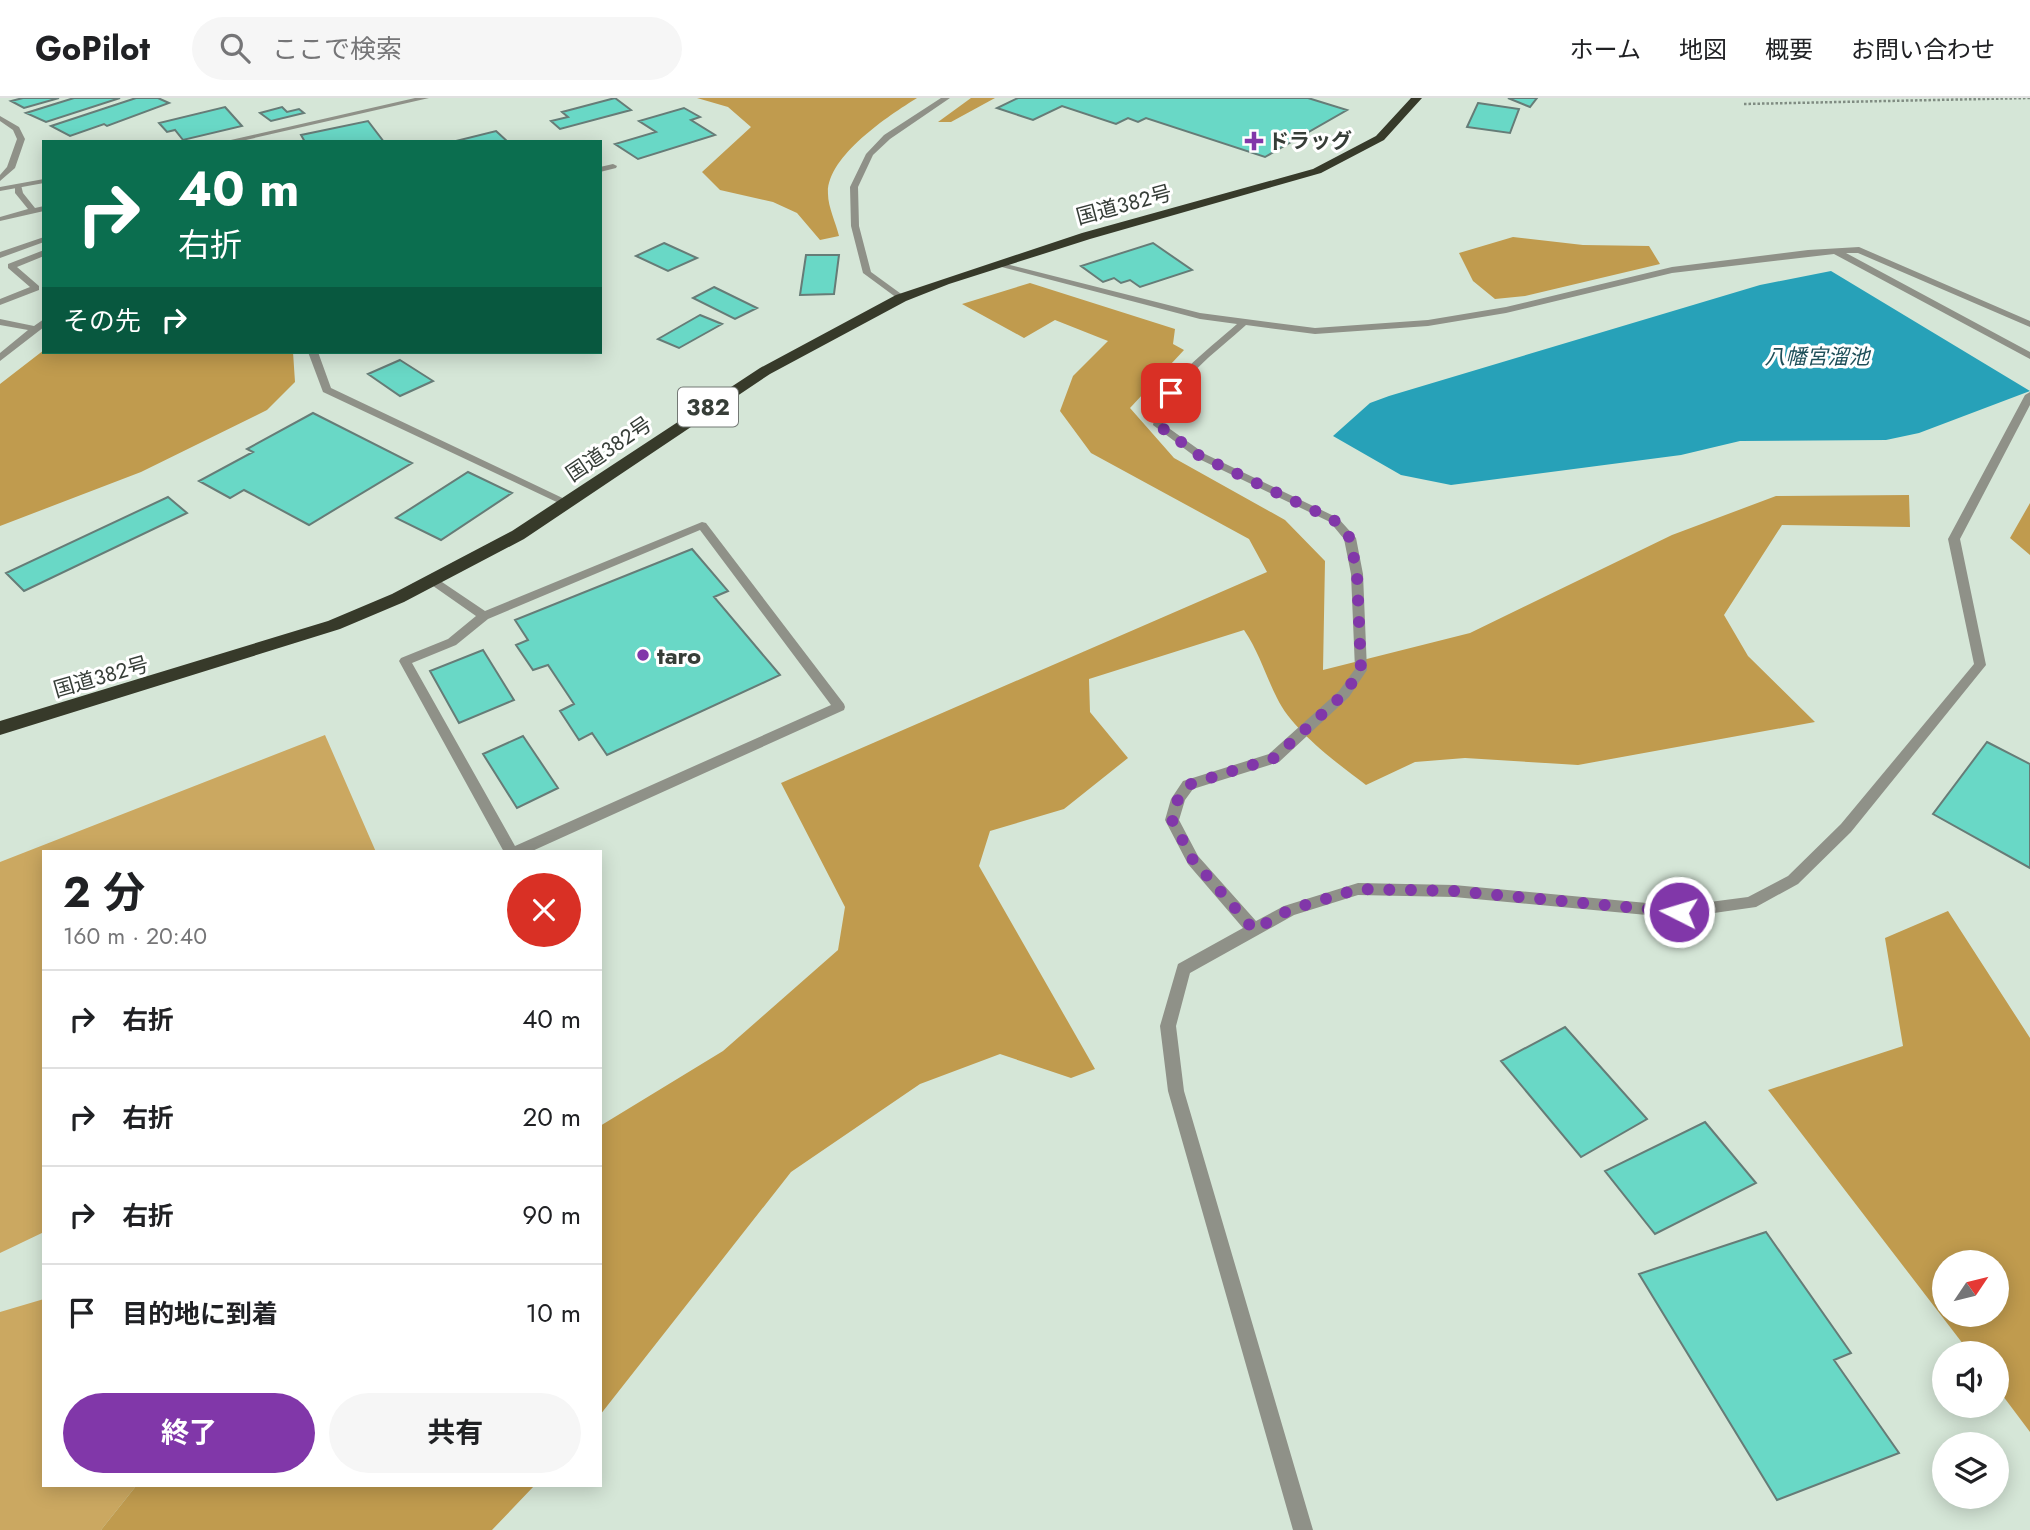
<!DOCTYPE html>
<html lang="ja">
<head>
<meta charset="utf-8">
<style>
	body { margin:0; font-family:Jost,"Noto Sans JP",sans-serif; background:#f6f6f6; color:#202124; height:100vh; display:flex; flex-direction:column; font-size:26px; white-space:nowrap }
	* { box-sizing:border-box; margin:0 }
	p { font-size:23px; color:#757577 }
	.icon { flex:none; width:38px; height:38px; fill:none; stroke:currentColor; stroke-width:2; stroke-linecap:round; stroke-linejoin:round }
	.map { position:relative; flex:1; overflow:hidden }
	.panel { position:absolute; left:42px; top:752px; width:560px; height:637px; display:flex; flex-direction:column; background:#fff; border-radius:0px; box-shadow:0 4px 18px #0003 }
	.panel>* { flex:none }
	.hud { position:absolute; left:42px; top:42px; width:560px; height:214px; border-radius:0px; box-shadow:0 4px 18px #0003; background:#0b6e4f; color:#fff; overflow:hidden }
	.needle { width:46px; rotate:55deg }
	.buttons { position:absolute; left:1932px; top:1152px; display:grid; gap:14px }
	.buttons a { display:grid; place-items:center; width:77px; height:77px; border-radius:50%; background:#fff; box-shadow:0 4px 18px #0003; font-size:35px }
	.pin { position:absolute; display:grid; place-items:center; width:60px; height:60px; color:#fff; margin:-30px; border-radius:14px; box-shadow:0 4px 10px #0006 }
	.me { position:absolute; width:77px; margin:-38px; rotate:275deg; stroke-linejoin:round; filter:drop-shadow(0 0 5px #0008) }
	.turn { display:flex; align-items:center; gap:24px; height:147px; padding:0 21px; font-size:32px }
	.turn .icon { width:91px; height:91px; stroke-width:2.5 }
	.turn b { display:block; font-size:49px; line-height:60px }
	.then { display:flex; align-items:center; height:66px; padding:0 21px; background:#0003; gap:14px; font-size:26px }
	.round { display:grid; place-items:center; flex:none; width:74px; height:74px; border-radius:37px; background:#f6f6f6 }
	.summary { display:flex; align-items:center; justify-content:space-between; height:119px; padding:0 21px }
	h1 { font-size:42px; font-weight:700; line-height:52px }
	.action { display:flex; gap:14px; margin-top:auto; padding:14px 21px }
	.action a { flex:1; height:80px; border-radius:42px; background:#8137a9; color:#fff; font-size:28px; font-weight:700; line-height:80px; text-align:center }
	.action a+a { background:#f6f6f6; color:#202124 }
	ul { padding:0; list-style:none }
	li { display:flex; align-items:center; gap:21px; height:98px; padding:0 21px; border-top:2px solid #e0e0e0 }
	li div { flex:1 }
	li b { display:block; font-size:26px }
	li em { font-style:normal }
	header { display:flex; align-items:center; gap:42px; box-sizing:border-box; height:98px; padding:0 35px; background:#fff; border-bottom:2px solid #e0e0e0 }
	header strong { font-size:33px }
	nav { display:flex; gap:38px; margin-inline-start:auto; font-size:24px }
	.search { width:490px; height:63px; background:#f6f6f6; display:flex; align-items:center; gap:18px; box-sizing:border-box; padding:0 24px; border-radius:38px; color:#757577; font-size:26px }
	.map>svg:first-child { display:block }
</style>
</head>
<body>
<header>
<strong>GoPilot</strong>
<div class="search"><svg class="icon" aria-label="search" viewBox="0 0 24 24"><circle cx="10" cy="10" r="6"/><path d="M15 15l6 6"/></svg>ここで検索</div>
<nav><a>ホーム</a><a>地図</a><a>概要</a><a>お問い合わせ</a></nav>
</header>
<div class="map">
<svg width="2030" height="1432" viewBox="0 0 2030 1432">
	<rect width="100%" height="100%" fill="#d5e6d7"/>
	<path fill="#cba861" d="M 325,637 L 376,754 L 44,754 L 44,1134 L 0,1155 L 0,764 Z
		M 44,1201 L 44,1388 L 136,1388 L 101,1432 L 0,1432 L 0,1214 Z"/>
	<path fill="#c09b4e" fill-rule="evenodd" d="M 697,0 L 917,0 C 888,18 826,59 828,96 C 828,109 836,125 839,138 L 820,142 L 797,115 L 773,104 L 720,92 L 702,74 L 751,29 L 728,9 Z
		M 971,0 L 995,0 L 951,24 L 938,24 Z
		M 1513,139 L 1583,147 L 1649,148 L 1660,166 L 1525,198 L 1495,201 L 1473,183 L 1459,155 Z
		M 1030,185 L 1175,231 L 1173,246 L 1184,252 L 1130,310 L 1174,360 L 1285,422 L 1325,463 L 1323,572 L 1470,535 L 1672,437 L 1776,398 L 1909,397 L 1910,429 L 1782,427 L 1724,517 L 1748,558 L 1815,624 L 1578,667 L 1465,660 L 1415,664 L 1366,687 C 1338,666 1292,632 1277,600 C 1265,576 1259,554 1244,532 L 1089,581 L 1090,614 L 1128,660 L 1064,711 L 990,733 L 979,768 L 1095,971 L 1071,980 L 1000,956 L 920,986 L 791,1074 L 600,1317 L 600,1028 L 723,953 L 838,852 L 845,809 L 781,685 L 1267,474 L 1249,441 L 1091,355 L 1060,313 L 1073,278 L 1108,243 L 1055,222 L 1024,240 L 962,206 Z
		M 44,252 L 293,254 L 295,284 L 267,312 L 141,374 L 0,428 L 0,286 Z
		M 2030,405 L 2030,457 L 2010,440 Z
		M 1948,813 L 2030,940 L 2030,1334 L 1997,1290 L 1997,1255 L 1970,1255 L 1768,992 L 1903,948 L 1885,840 ZM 1944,1164 L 1997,1164 L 1997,1216 L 1944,1216 Z
		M 136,1388 L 534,1388 L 492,1432 L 101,1432 Z"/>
	<path fill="#27a1b8" d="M 1831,173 L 2030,293 L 1919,335 L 1886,342 L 1740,343 L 1681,357 L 1451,387 L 1401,377 L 1333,338 L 1370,305 L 1389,298 L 1760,187 Z"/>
	<path fill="#69d8c6" stroke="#667c77" stroke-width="2" d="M 23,0 L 59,0 L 24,10 L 11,3 Z
		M 74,0 L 120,0 L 46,24 L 26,15 Z
		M 136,0 L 158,0 L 169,5 L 107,28 L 104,26 L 70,38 L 51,28 Z
		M 615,0 L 631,12 L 560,31 L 551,23 L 568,19 L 562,14 Z
		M 1018,0 L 1308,0 L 1347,12 L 1265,59 L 1146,20 L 1138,24 L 1128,20 L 1116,26 L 1062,8 L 1033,22 L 997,10 Z
		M 1508,0 L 1537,0 L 1530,9 Z
		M 1478,5 L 1519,11 L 1510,35 L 1467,29 Z
		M 225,9 L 242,28 L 183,42 L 175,32 L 167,34 L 159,25 Z
		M 282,9 L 287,14 L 299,11 L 304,15 L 271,23 L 260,15 Z
		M 684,10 L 700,19 L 691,22 L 715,37 L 638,61 L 615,46 L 656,34 L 639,23 Z
		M 368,23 L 384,44 L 305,44 L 301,37 Z
		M 496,33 L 508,44 L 452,44 Z
		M 664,145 L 697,160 L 668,173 L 636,158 Z
		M 1153,145 L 1192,172 L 1140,189 L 1130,182 L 1121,185 L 1114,180 L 1103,184 L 1081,168 Z
		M 806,157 L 839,157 L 834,196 L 800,197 Z
		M 714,189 L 757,210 L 735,221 L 693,200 Z
		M 700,217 L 722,226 L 679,250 L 658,241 Z
		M 400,262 L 433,283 L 400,298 L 368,276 Z
		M 313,315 L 412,365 L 309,427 L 244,392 L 230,400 L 199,383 L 253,354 L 247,351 Z
		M 468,374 L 512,395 L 441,442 L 396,420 Z
		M 168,399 L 187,415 L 24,493 L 6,475 Z
		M 692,451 L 728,493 L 714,499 L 780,577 L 607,657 L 592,635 L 579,642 L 560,613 L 574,606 L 548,567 L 533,572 L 516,547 L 528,542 L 515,522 Z
		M 483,552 L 514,602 L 459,625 L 430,573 Z
		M 523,638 L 558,690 L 517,710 L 483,656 Z
		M 1987,644 L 2030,666 L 2030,770 L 1933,716 Z
		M 1565,929 L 1647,1021 L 1581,1059 L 1501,963 Z
		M 1705,1024 L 1756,1085 L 1655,1136 L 1605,1073 Z
		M 1766,1134 L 1851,1255 L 1834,1262 L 1899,1355 L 1777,1402 L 1639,1176 Z"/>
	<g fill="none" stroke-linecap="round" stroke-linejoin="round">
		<path stroke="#808c82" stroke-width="2.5" stroke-dasharray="2.5 2" stroke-linecap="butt" d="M 1744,6 L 2030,0"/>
		<path fill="#8f9188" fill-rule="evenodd" d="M 613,66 L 617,68 L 616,70 L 600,74 L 600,69 Z
			M 15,87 L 21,87 L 23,95 L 35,110 L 44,108 L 44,113 L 0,123 L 0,119 L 28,111 L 15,95 Z
			M 44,139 L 44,144 L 0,160 L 0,154 Z
			M 44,152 L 44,158 L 17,169 L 39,188 L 39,192 L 0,207 L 0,201 L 30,189 L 8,170 L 8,166 Z
			M 0,221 L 34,228 L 44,221 L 44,229 L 0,263 L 0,255 L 28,232 L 0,227 Z
			M 702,424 L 706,425 L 844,606 L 845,609 L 844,612 L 530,754 L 504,754 L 399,563 L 401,560 L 448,541 L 476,518 L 426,483 L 428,480 L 436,480 L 485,513 ZM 700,432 L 831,607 L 515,748 L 412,565 L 456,547 L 488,521 Z"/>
		<path fill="#8f9188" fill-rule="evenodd" d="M 415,0 L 429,0 L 237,44 L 222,44 Z
			M 941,0 L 950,0 L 890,41 L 873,57 L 858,89 L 859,128 L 871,174 L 904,198 L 906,200 L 901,203 L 863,175 L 851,128 L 850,89 L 866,56 L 884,37 Z
			M 0,18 L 19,29 L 25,41 L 15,70 L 0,83 L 0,77 L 7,69 L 17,41 L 13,32 L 0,23 Z
			M 44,81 L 44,85 L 0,93 L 0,89 Z
			M 1859,149 L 2030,223 L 2030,229 L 1858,155 L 1846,155 L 2030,254 L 2030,261 L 1834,156 L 1672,175 L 1506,215 L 1428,228 L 1315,236 L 1246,227 C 1217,254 1171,284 1163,326 L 1205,356 L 1338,420 L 1356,440 L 1363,476 L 1367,572 L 1349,599 L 1279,664 L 1193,691 L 1185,702 L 1179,722 L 1198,758 L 1256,823 L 1284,808 L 1358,785 L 1454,787 L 1679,808 L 1748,799 L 1788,778 L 1841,726 L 1974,566 L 1948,441 L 2025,297 L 2030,294 L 2030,307 L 1960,441 L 1986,567 L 1851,734 L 1798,786 L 1756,809 L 1679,820 L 1454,799 L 1358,797 L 1294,817 L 1190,875 L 1176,928 L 1184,993 L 1313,1432 L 1293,1432 L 1168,993 L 1160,928 L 1178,866 L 1243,830 L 1188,766 L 1165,722 L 1171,701 L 1183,683 L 1269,656 L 1339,593 L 1355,571 L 1351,476 L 1344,441 L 1330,424 L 1197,360 L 1153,327 C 1161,284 1206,254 1237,226 L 1200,221 L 994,167 L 998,164 L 1200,215 L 1315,230 L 1428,222 L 1506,209 L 1672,169 L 1808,152 Z
			M 308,254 L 318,254 L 331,290 L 573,405 L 567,408 L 563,407 L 323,294 Z"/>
		<path fill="#373a2a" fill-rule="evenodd" d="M 1411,0 L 1422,0 L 1384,42 L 1321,75 L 1090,141 L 949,186 L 906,203 L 770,276 L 524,441 L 404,504 L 340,531 L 0,637 L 0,623 L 328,523 L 392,496 L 512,433 L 760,270 L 896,197 L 1082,135 L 1313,71 L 1376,38 Z"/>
	</g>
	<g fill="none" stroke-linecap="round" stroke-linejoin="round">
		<path stroke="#8137a9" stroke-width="12" stroke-dasharray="0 21.6" d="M 1171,295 L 1158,314 L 1158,327 L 1200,358 L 1334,422 L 1350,440 L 1357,476 L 1361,572 L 1344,596 L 1274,660 L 1188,687 L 1178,701 L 1172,722 L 1193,762 L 1254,832 L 1289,812 L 1358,791 L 1454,793 L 1679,814"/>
	</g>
	<g fill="#8137a9" stroke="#fff" stroke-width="2.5">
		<path d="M1250.5 32.5h7v7h7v7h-7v7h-7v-7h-7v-7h7z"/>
		<circle cx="643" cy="557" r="7"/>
	</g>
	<g text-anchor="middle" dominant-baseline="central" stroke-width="6" stroke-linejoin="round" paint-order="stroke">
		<g font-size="21" font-weight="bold" fill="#373e38" stroke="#fff" text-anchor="start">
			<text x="1268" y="43">ドラッグ</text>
		</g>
		<g font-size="21" fill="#373e38" stroke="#fff">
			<text transform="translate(1124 107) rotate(-15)">国道382号</text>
			<text transform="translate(609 351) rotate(-34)">国道382号</text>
			<text transform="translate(101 579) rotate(-16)">国道382号</text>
		</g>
		<g font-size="21" font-style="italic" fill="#1e4f59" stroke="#fff">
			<text x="1817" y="259">八幡宮溜池</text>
		</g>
		<rect fill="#fff" stroke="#737874" stroke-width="2" x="678" y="289.5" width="60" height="39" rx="5"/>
		<g font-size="23" font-weight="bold" fill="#373e38">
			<text x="708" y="309">382</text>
		</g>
		<g font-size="24" font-weight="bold" fill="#373e38" stroke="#fff" text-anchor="start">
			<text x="657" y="557">taro</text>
		</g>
	</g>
</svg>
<div class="buttons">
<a><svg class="needle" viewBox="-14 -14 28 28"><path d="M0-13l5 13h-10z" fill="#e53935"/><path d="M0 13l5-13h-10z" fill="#757577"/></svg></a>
<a><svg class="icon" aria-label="sound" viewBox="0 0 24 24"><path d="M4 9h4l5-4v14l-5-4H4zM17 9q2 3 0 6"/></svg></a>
<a><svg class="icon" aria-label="layers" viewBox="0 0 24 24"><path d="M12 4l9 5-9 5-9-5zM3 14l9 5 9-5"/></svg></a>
</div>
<div class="pin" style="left:1171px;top:295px;background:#d93025"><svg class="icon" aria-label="arrive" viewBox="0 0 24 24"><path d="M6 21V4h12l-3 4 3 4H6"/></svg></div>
<svg class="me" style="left:1679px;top:814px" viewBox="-20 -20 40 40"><circle r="17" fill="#8137a9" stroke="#fff" stroke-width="3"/><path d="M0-11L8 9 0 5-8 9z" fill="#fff"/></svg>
<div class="hud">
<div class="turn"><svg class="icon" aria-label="right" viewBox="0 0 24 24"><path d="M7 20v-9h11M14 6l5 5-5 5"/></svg><div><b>40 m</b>右折</div></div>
<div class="then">その先<svg class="icon" aria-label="right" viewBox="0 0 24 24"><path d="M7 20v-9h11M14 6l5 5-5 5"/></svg></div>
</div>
<section class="panel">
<div class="summary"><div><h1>2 分</h1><p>160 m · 20:40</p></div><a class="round" style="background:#d93025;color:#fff"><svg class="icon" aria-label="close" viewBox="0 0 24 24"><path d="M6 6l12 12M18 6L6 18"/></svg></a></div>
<ul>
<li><svg class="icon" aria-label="right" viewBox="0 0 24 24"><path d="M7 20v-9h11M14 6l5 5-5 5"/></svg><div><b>右折</b></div><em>40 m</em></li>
<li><svg class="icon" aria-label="right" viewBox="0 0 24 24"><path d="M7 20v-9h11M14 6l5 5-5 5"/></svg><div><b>右折</b></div><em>20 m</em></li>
<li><svg class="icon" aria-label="right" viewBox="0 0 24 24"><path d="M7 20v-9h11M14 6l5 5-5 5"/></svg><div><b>右折</b></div><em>90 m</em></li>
<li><svg class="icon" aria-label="arrive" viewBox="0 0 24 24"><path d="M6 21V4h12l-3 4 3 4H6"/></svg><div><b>目的地に到着</b></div><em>10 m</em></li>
</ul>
<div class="action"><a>終了</a><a>共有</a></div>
</section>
</div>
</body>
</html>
